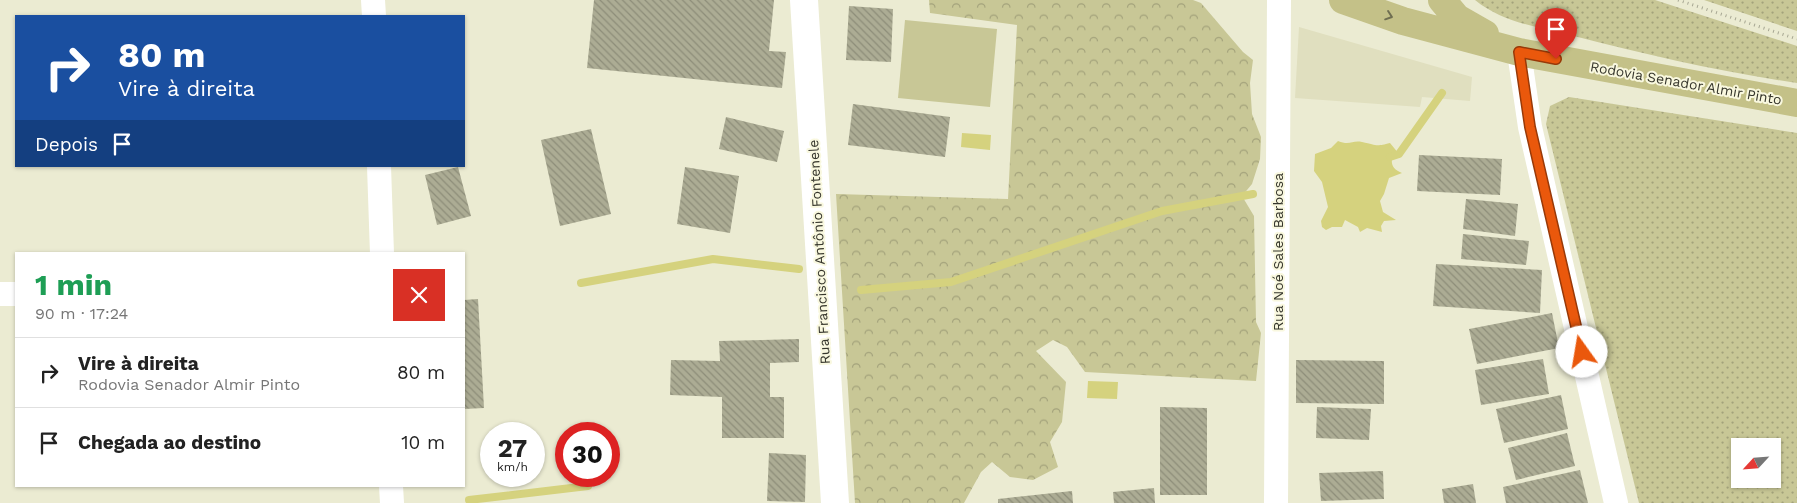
<!DOCTYPE html>
<html lang="pt">
<head>
<meta charset="utf-8">
<style>
	body { margin:0; font-family:"Work Sans",sans-serif; background:#f6f6f6; color:#222; height:100vh; display:flex; flex-direction:column; font-size:19px; white-space:nowrap }
	* { box-sizing:border-box; margin:0 }
	p { font-size:16px; color:#767676 }
	.icon { flex:none; width:28px; height:28px; fill:none; stroke:currentColor; stroke-width:2; stroke-linecap:round; stroke-linejoin:round }
	.map { position:relative; flex:1; overflow:hidden }
	.side { position:absolute; left:15px; top:252px; width:450px; height:235px; display:flex; flex-direction:column; background:#fff; border-radius:0px; box-shadow:0 1px 4px #0004 }
	.side>* { flex:none }
	.banner { position:absolute; left:15px; top:15px; width:450px; height:152px; border-radius:0px; box-shadow:0 1px 4px #0004; background:#1a4fa0; color:#fff; overflow:hidden }
	.needle { width:32px; rotate:244deg }
	.tools { position:absolute; left:1731px; top:438px; display:grid; gap:10px }
	.tools a { display:grid; place-items:center; width:50px; height:50px; border-radius:0px; background:#fff; box-shadow:0 1px 4px #0004; font-size:25px }
	.speed { position:absolute; left:480px; top:422px; display:flex; gap:10px; font-size:25px; font-weight:700; text-align:center }
	.speed>* { display:grid; place-content:center; width:65px; height:65px; border-radius:50%; background:#fff; box-shadow:0 1px 4px #0004; line-height:1 }
	.speed small { font-size:12px; font-weight:400 }
	.speed .limit { border:8px solid #d22; background:#fff; color:#111 }
	.pin { position:absolute; display:grid; place-items:center; width:42px; height:42px; color:#fff; margin:-51px -21px; border-radius:50% 50% 50% 0; rotate:-45deg; box-shadow:0 0 5px #0007 }
	.pin .icon { rotate:45deg }
	.me { position:absolute; width:55px; margin:-28px; rotate:347deg; stroke-linejoin:round; filter:drop-shadow(0 0 4px #0008) }
	.turn { display:flex; align-items:center; gap:18px; height:105px; padding:0 20px; font-size:22px }
	.turn .icon { width:65px; height:65px; stroke-width:2.5 }
	.turn b { display:block; font-size:35px; line-height:42px }
	.then { display:flex; align-items:center; height:48px; padding:0 20px; background:#0003; gap:10px; font-size:19px }
	.round { display:grid; place-items:center; flex:none; width:52px; height:52px; border-radius:0px; background:#f6f6f6 }
	.headline { display:flex; align-items:center; justify-content:space-between; height:85px; padding:0 20px }
	h1 { font-size:30px; font-weight:700; line-height:38px; color:#1e9e55 }
	ul { padding:0; list-style:none }
	li { display:flex; align-items:center; gap:15px; height:70px; padding:0 20px; border-top:1px solid #e0e0e0 }
	li div { flex:1 }
	li b { display:block; font-size:19px }
	li em { font-style:normal }
	.map>svg:first-child { display:block }
</style>
</head>
<body>
<div class="map">
<svg width="1797" height="503" viewBox="0 0 1797 503">
	<defs>
		<pattern id="grass-dots" width="8" height="8" patternUnits="userSpaceOnUse" patternTransform="scale(1.25)"><rect width="8" height="8" fill="#c8c796"/><path d="M2 2h.1M6 6h.1" fill="none" stroke="#a3a27b" stroke-width="1.8" stroke-linecap="round"/></pattern>
		<pattern id="forest-crowns" width="20" height="18" patternUnits="userSpaceOnUse" patternTransform="scale(1.25)"><rect width="20" height="18" fill="#c8c796"/><path d="M2 6a3 3 0 1 1 6 0M12 15a3 3 0 1 1 6 0" fill="none" stroke="#a3a27b"/></pattern>
		<pattern id="building-back-hatch" width="6" height="6" patternUnits="userSpaceOnUse" patternTransform="scale(1.25)"><rect width="6" height="6" fill="#acac94"/><path d="M-1 5l2 2M0 0l6 6M5-1l2 2" fill="none" stroke="#8d8d79"/></pattern>
	</defs>
	<rect width="100%" height="100%" fill="#ebebd2"/>
	<path fill="#e0dfbf" d="M 1299,27 L 1472,77 L 1470,101 L 1422,97 L 1420,107 L 1295,98 Z"/>
	<path fill="url(#grass-dots)" fill-rule="evenodd" d="M 1475,0 L 1655,0 L 1797,46 L 1797,83 C 1722,72 1647,55 1574,36 C 1539,27 1503,23 1475,0 Z
		M 1704,0 L 1797,0 L 1797,31 Z
		M 1569,97 L 1797,133 L 1797,503 L 1639,503 L 1546,124 L 1550,106 ZM 1740,446 L 1772,446 L 1772,479 L 1740,479 Z"/>
	<path fill="url(#forest-crowns)" d="M 929,0 L 1193,0 L 1201,3 L 1243,52 L 1253,60 L 1250,83 L 1252,114 L 1261,137 L 1260,159 L 1252,184 L 1242,196 L 1254,216 L 1256,322 L 1261,333 L 1256,381 L 1085,372 L 1067,347 L 1053,340 L 1036,351 L 1066,382 L 1062,422 L 1050,442 L 1058,467 L 1033,480 L 1010,477 L 992,462 L 981,472 L 964,503 L 855,503 L 836,194 L 1008,199 L 1017,25 L 930,13 Z"/>
	<path fill="#c8c796" d="M 905,20 L 997,29 L 990,107 L 898,98 Z"/>
	<path fill="#d5d27e" d="M 962,133 L 991,135 L 990,150 L 961,147 Z
		M 1338,141 C 1350,146 1352,140 1362,142 C 1377,145 1375,147 1390,143 L 1399,154 L 1392,156 C 1391,166 1393,169 1402,173 L 1389,178 L 1384,194 L 1380,201 L 1383,212 L 1396,220 L 1384,221 L 1381,226 L 1382,232 L 1367,228 L 1360,232 L 1358,227 L 1345,220 L 1342,227 L 1332,227 L 1326,230 L 1322,227 L 1321,221 L 1328,207 L 1322,182 L 1314,171 L 1315,154 L 1331,148 Z
		M 1088,381 L 1118,382 L 1117,399 L 1087,398 Z"/>
	<g fill="none" stroke-linecap="round" stroke-linejoin="round">
		<path stroke="#d5d27e" stroke-width="8" d="M 1390,157 L 1399,154 L 1442,93
			M 581,283 L 713,259 L 799,269
			M 861,290 L 951,282 L 1162,211 L 1253,194
			M 469,500 L 588,486"/>
	</g>
	<path fill="url(#building-back-hatch)" d="M 594,0 L 774,0 L 769,51 L 786,52 L 782,88 L 587,68 Z
		M 849,6 L 893,9 L 891,62 L 846,60 Z
		M 853,104 L 950,117 L 945,157 L 848,145 Z
		M 726,117 L 784,131 L 777,162 L 719,149 Z
		M 591,129 L 611,214 L 560,226 L 541,140 Z
		M 1419,155 L 1502,159 L 1500,195 L 1417,191 Z
		M 458,167 L 471,216 L 437,225 L 425,175 Z
		M 685,167 L 739,176 L 730,233 L 677,224 Z
		M 1466,199 L 1518,204 L 1515,236 L 1463,229 Z
		M 1463,234 L 1529,241 L 1526,265 L 1461,259 Z
		M 1436,264 L 1542,270 L 1540,313 L 1433,306 Z
		M 478,299 L 484,408 L 464,409 L 464,300 Z
		M 1552,313 L 1559,348 L 1477,364 L 1469,329 Z
		M 799,339 L 799,362 L 770,363 L 770,397 L 784,397 L 784,438 L 722,438 L 722,397 L 670,395 L 671,360 L 720,361 L 719,341 Z
		M 1543,359 L 1549,394 L 1481,405 L 1475,370 Z
		M 1296,360 L 1384,361 L 1384,404 L 1296,403 Z
		M 1561,395 L 1568,429 L 1504,443 L 1496,409 Z
		M 1160,407 L 1207,408 L 1207,495 L 1160,495 Z
		M 1317,407 L 1371,409 L 1369,440 L 1316,438 Z
		M 1567,433 L 1575,466 L 1516,480 L 1508,448 Z
		M 769,453 L 806,455 L 805,502 L 767,501 Z
		M 1580,470 L 1588,503 L 1506,503 L 1503,487 Z
		M 1383,471 L 1384,499 L 1321,501 L 1319,473 Z
		M 1473,484 L 1476,503 L 1444,503 L 1442,489 Z
		M 1154,488 L 1155,503 L 1114,503 L 1113,492 Z
		M 1072,491 L 1073,503 L 998,503 L 998,499 Z"/>
	<g fill="none" stroke-linecap="round" stroke-linejoin="round">
		<path stroke="#a7a793" stroke-width="3" stroke-dasharray="1 4" stroke-linecap="butt" d="M 1678,0 L 1797,39"/>
		<path stroke="#fff" stroke-width="24" d="M 373,0 L 374,16
			M 1519,52 L 1530,127 L 1616,503
			M 379,166 L 382,254
			M 0,294 L 16,294
			M 391,486 L 392,503
			M 1276,503 L 1279,0"/>
		<path stroke="#fff" stroke-width="28" d="M 804,0 L 835,503"/>
		<path stroke="#c4c188" stroke-width="28" d="M 1343,0 L 1403,21 L 1519,52 L 1797,103
			M 1442,0 L 1457,18 L 1485,34"/>
	</g>
	<defs><path id="oneway-chevron" d="M-2-3.5L2.5 0L-2 3.5" fill="none" stroke-width="1.6" stroke-linecap="round" stroke-linejoin="round" transform="scale(1.25)"/></defs>
	<use stroke="#6f6e51" href="#oneway-chevron" transform="translate(1389 16) rotate(19)"/>
	<g fill="none" stroke-linecap="round" stroke-linejoin="round">
		<g stroke="#983908" stroke-width="12">
			<path id="route" d="M 1556,59 L 1519,52 L 1530,127 L 1582,352"/>
		</g>
		<use href="#route" stroke="#ea580c" stroke-width="9"/>
	</g>
	<g text-anchor="middle" dominant-baseline="central" stroke-width="4" stroke-linejoin="round" paint-order="stroke">
		<g font-size="14" fill="#36362c" stroke="#f9f8df">
			<text transform="translate(1686 83) rotate(10)">Rodovia Senador Almir Pinto</text>
			<text transform="translate(819 252) rotate(-93)">Rua Francisco Antônio Fontenele</text>
			<text transform="translate(1278 252) rotate(-90)">Rua Noé Sales Barbosa</text>
		</g>
	</g>
</svg>
<div class="tools">
<a><svg class="needle" viewBox="-14 -14 28 28"><path d="M0-13l5 13h-10z" fill="#e53935"/><path d="M0 13l5-13h-10z" fill="#767676"/></svg></a>
</div>
<div class="speed"><div>27<small>km/h</small></div><div class="limit">30</div></div>
<div class="pin" style="left:1556px;top:59px;background:#d93025"><svg class="icon" aria-label="arrive" viewBox="0 0 24 24"><path d="M6 21V4h12l-3 4 3 4H6"/></svg></div>
<svg class="me" style="left:1582px;top:352px" viewBox="-20 -20 40 40"><circle r="19" fill="#fff"/><path d="M0-13L10 11 0 6-10 11z" fill="#ea580c"/></svg>
<div class="banner">
<div class="turn"><svg class="icon" aria-label="right" viewBox="0 0 24 24"><path d="M7 20v-9h11M14 6l5 5-5 5"/></svg><div><b>80 m</b>Vire à direita</div></div>
<div class="then">Depois<svg class="icon" aria-label="arrive" viewBox="0 0 24 24"><path d="M6 21V4h12l-3 4 3 4H6"/></svg></div>
</div>
<section class="side">
<div class="headline"><div><h1>1 min</h1><p>90 m · 17:24</p></div><a class="round" style="background:#d93025;color:#fff"><svg class="icon" aria-label="close" viewBox="0 0 24 24"><path d="M6 6l12 12M18 6L6 18"/></svg></a></div>
<ul>
<li><svg class="icon" aria-label="right" viewBox="0 0 24 24"><path d="M7 20v-9h11M14 6l5 5-5 5"/></svg><div><b>Vire à direita</b><p>Rodovia Senador Almir Pinto</p></div><em>80 m</em></li>
<li><svg class="icon" aria-label="arrive" viewBox="0 0 24 24"><path d="M6 21V4h12l-3 4 3 4H6"/></svg><div><b>Chegada ao destino</b></div><em>10 m</em></li>
</ul>
</section>
</div>
</body>
</html>
